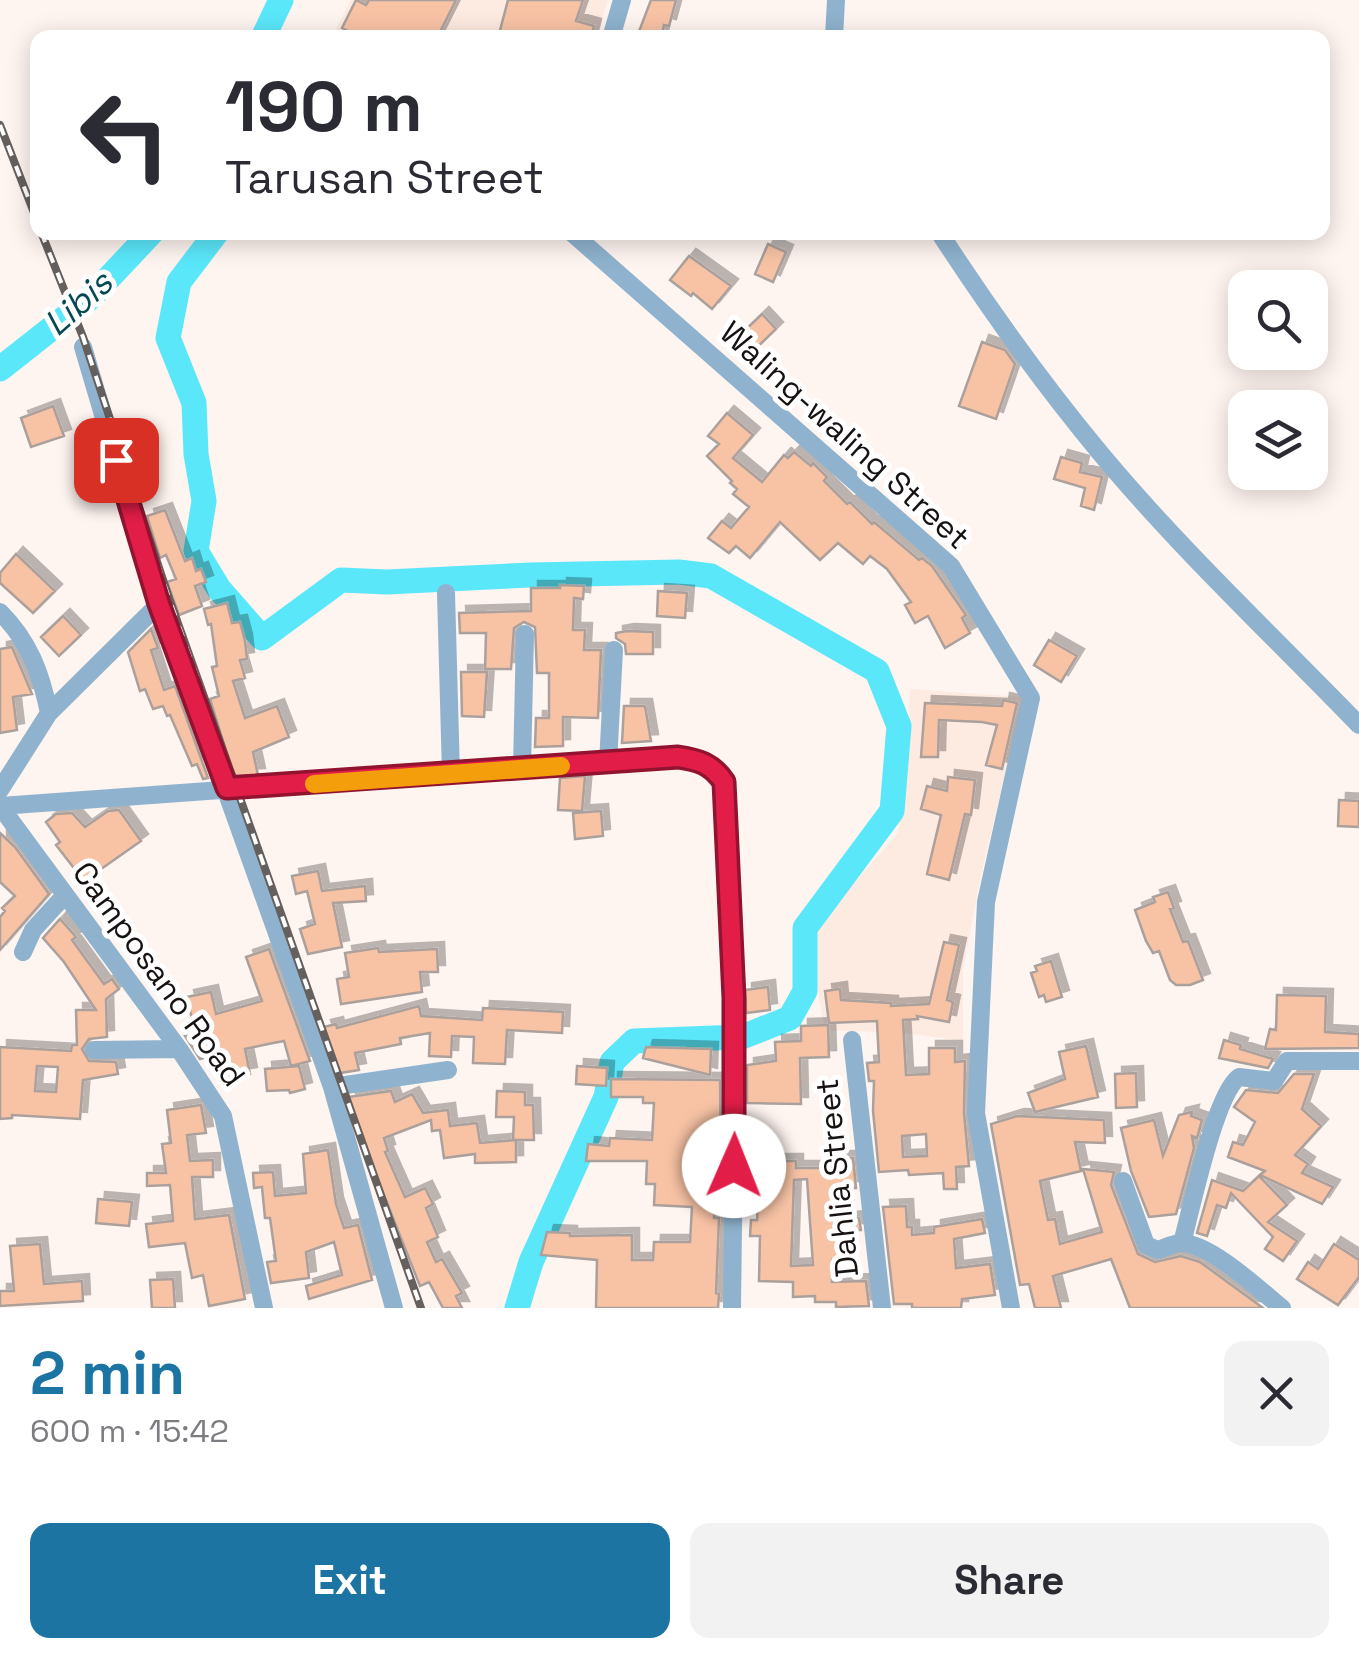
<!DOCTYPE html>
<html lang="en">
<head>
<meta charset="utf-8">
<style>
	body { margin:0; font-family:"Space Grotesk",sans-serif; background:#f2f2f3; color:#2b2b33; height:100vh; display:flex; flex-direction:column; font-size:38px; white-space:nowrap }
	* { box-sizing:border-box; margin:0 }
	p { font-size:32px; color:#7c7c81 }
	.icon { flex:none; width:55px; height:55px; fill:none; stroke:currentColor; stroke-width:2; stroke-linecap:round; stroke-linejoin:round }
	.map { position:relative; height:1308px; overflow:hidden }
	.details { display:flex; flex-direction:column; background:#fff; flex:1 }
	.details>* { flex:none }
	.hud { position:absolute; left:30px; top:30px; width:1300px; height:210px; border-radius:20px; box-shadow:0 5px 25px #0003; background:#fff; color:#2b2b33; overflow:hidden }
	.fabs { position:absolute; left:1228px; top:270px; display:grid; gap:20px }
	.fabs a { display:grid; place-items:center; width:100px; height:100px; border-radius:20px; background:#fff; box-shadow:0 5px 25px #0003; font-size:50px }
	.pin { position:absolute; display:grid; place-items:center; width:85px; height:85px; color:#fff; margin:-42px; border-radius:20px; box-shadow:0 5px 15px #0006 }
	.me { position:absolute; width:110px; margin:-55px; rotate:1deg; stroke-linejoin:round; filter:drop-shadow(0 0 8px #0008) }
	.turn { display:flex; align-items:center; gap:35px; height:210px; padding:0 30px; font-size:45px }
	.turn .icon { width:130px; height:130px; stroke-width:2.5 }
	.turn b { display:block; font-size:70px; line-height:85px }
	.round { display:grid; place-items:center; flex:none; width:105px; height:105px; border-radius:20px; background:#f2f2f3 }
	.headline { display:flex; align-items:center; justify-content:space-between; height:170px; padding:0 30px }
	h1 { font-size:60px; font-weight:700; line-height:75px; color:#1c74a3 }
	.action { display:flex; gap:20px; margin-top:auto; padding:20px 30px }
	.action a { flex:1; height:115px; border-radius:20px; background:#1c74a3; color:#fff; font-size:40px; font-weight:700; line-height:115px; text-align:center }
	.action a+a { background:#f2f2f3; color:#2b2b33 }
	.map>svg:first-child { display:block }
</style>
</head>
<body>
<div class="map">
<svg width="1359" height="1308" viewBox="0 0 1359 1308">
	<defs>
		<filter id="shadow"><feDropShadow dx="7" dy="-7" stdDeviation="0" flood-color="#0004"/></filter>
	</defs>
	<rect width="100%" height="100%" fill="#fef4f0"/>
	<path fill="#fdeae1" d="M 351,0 L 608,0 L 596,37 L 350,38 L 335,31 Z
		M 910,689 L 1023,697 L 980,879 L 963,969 L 963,1041 L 906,1033 L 825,1030 L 813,965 L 818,924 L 898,833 L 908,759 Z"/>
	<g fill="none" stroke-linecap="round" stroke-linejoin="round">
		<path stroke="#5ae7fa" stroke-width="25" d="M 263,38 L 281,0
			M 217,232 L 179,282 L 168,338 L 194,403 L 196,454 L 204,501 L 196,551 L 219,589 L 262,638 L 341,580 L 387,582 L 530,575 L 679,572 L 711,576 L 877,671 L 899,726 L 892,811 L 805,928 L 805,991 L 790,1018 L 742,1037 L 634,1041 L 612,1062 L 606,1097 L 531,1262 L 517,1308
			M 0,369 L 90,298 L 152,232"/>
	</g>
	<path fill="#f8c3a5" stroke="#aba09b" stroke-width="2.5" fill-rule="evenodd" filter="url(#shadow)" d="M 356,0 L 366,5 L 369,0 L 456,0 L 437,38 L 362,38 L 342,28 Z
		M 508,0 L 583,0 L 576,21 L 594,26 L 591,38 L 544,38 L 531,34 L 530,38 L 498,38 Z
		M 651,0 L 676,0 L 669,26 L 664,25 L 661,38 L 638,34 Z
		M 768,244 L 786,252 L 773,282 L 755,274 Z
		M 689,256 L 731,286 L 712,309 L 693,293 L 691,296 L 670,280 Z
		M 762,314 L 776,329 L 749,355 L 735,340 Z
		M 982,342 L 1005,350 L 1015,364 L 996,419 L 959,406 Z
		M 53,406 L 64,436 L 31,447 L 21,418 Z
		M 727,413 L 753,435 L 733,458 L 762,482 L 784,455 L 788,458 L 794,452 L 811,466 L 813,463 L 827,477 L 824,481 L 847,504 L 850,502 L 872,524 L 874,522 L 919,560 L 922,558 L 932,566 L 966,615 L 962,618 L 970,633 L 945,648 L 928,616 L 915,623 L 905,605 L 911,602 L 887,569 L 870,556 L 863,564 L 838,543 L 820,560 L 780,522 L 750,558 L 736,546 L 729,553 L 708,538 L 722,521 L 731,528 L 749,507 L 733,494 L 737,489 L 730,483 L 732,481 L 707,456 L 719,444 L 708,436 Z
		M 1061,457 L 1082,463 L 1080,472 L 1102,477 L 1094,510 L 1081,506 L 1085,488 L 1054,479 Z
		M 165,510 L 185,561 L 192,558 L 196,571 L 201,569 L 206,582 L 195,586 L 202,606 L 179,615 L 167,582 L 176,579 L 166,555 L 160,558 L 147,516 Z
		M 16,554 L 55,591 L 33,613 L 0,583 L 0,573 Z
		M 560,585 L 584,586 L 583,599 L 574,598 L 573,630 L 585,630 L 584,650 L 601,650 L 598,718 L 563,717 L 563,746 L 535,747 L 536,718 L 549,718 L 549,673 L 537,673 L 535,627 L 524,622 L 514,628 L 511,669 L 485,669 L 486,633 L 460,633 L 459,613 L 531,611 L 531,588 L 560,588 Z
		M 658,591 L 687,593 L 685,618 L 657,616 Z
		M 227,603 L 232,623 L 240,622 L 245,641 L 247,659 L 240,660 L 245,678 L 233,681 L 245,718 L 277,706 L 289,737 L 253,752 L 258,775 L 236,776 L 232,770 L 210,699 L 219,696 L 212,667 L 217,666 L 211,624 L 208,625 L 204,609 Z
		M 63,616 L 81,635 L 59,656 L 41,637 Z
		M 151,629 L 158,648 L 151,650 L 164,690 L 175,686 L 208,778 L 203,779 L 197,764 L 192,766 L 170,715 L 167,716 L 163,706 L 153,709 L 145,689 L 140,691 L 128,652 Z
		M 627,631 L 653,632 L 653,654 L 626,654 L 625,644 L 616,638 L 616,633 Z
		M 1049,640 L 1077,656 L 1061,682 L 1034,665 Z
		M 12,647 L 32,694 L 13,697 L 17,730 L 0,733 L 0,649 Z
		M 461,672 L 487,672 L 484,717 L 462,716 Z
		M 1003,700 L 1017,703 L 1002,769 L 986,765 L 997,725 L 982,722 L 939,720 L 938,757 L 921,757 L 925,703 L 1002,706 Z
		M 624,706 L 645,706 L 651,741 L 622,743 Z
		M 585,776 L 582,811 L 558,810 L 560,778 Z
		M 948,777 L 975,780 L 971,815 L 965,814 L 949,880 L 927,874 L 941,815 L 921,809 L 927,786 L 947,791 Z
		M 1339,800 L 1359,801 L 1359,827 L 1338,826 Z
		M 119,810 L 141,841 L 84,881 L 56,845 L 60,842 L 46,822 L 56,814 L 72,813 L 85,827 L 108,811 Z
		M 601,811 L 603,836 L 575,839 L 573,813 Z
		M 0,833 L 15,847 L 49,894 L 0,950 L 0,917 L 5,911 L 2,908 L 15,896 L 0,882 Z
		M 318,871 L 322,891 L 365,886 L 366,901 L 333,903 L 342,947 L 308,954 L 300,929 L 315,924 L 307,891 L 296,894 L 292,876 Z
		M 1168,892 L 1174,908 L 1170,909 L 1183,942 L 1188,941 L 1203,980 L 1190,985 L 1176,985 L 1170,980 L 1159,951 L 1153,953 L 1146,941 L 1135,910 L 1155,902 L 1153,897 Z
		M 60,919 L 76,937 L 72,940 L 104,984 L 112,979 L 119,989 L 106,999 L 107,1037 L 89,1039 L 82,1049 L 89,1061 L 116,1062 L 118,1074 L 83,1080 L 80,1119 L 12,1115 L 12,1118 L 0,1119 L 0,1047 L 71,1051 L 72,1045 L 77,1045 L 76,1010 L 96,1010 L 64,962 L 43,938 ZM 37,1066 L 58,1067 L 56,1092 L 35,1091 Z
		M 944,942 L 959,945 L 947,1000 L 953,1002 L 949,1022 L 917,1016 L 918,1019 L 903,1020 L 906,1075 L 929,1074 L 929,1048 L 955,1048 L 955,1062 L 965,1061 L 964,1113 L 969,1166 L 956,1167 L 957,1189 L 944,1189 L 943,1173 L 909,1175 L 908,1170 L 879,1172 L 873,1111 L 874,1081 L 869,1081 L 867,1063 L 879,1062 L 877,1021 L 829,1023 L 825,991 L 840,989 L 841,1000 L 891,1003 L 891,1006 L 929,1004 ZM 926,1134 L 927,1156 L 903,1157 L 902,1136 Z
		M 378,948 L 379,952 L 437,949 L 438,972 L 420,972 L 422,992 L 341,1004 L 337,979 L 349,977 L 345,953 Z
		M 269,949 L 310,1061 L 291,1066 L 284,1041 L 273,1043 L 245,1049 L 250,1074 L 221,1079 L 218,1065 L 210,1066 L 208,1057 L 200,1059 L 185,1036 L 195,1033 L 187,997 L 211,992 L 216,1014 L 262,1001 L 246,957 Z
		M 1051,961 L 1062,997 L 1046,1002 L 1044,995 L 1039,997 L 1031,973 L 1037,971 L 1035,966 Z
		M 768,987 L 770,1010 L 746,1013 L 745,990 Z
		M 1277,995 L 1326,996 L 1325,1032 L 1359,1034 L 1359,1048 L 1265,1049 L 1270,1029 L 1276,1030 Z
		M 419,1006 L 421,1016 L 482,1020 L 483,1008 L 563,1012 L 562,1033 L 507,1030 L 505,1064 L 473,1063 L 474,1037 L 452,1036 L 451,1057 L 429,1056 L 430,1033 L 400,1038 L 401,1044 L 355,1053 L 359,1070 L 340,1073 L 324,1027 L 336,1024 L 337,1028 Z
		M 828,1025 L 829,1057 L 800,1058 L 801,1104 L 747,1103 L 747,1065 L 776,1061 L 775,1042 L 801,1041 L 801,1026 Z
		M 1224,1040 L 1241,1045 L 1240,1049 L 1273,1059 L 1268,1068 L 1219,1058 Z
		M 1086,1046 L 1098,1097 L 1035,1112 L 1028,1093 L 1065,1079 L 1059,1052 Z
		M 646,1047 L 711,1049 L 710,1075 L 643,1058 Z
		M 299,1066 L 305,1089 L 290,1093 L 289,1090 L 267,1091 L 265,1069 Z
		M 577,1066 L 607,1068 L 606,1086 L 576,1084 Z
		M 1136,1073 L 1137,1107 L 1116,1108 L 1115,1074 Z
		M 1294,1074 L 1314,1074 L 1302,1109 L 1321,1126 L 1295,1155 L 1308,1164 L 1302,1173 L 1333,1187 L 1322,1204 L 1260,1175 L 1265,1171 L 1228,1157 L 1233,1142 L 1243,1145 L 1255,1122 L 1234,1107 L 1246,1090 L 1278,1093 Z
		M 611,1079 L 720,1080 L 721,1181 L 715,1181 L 714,1218 L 719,1218 L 716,1293 L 719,1294 L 718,1308 L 596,1308 L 597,1260 L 541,1255 L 547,1232 L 570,1233 L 570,1236 L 632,1235 L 632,1260 L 653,1260 L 654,1242 L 690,1242 L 692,1207 L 654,1205 L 655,1184 L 646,1184 L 647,1161 L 586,1161 L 588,1144 L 609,1146 L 610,1138 L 652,1140 L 654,1103 L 643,1103 L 643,1097 L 611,1097 Z
		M 391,1091 L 395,1102 L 412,1094 L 423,1113 L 448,1110 L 450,1126 L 477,1123 L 480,1143 L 516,1140 L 516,1162 L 475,1163 L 475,1154 L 444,1158 L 440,1130 L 432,1131 L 431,1120 L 384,1138 L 388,1151 L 385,1152 L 405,1197 L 425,1188 L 433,1204 L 426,1208 L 438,1237 L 427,1242 L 436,1262 L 442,1259 L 462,1293 L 456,1296 L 462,1308 L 443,1308 L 429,1282 L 420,1286 L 355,1122 L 348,1097 Z
		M 497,1091 L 525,1092 L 525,1105 L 533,1105 L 534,1140 L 513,1140 L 514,1117 L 496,1117 Z
		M 201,1105 L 206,1133 L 187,1135 L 190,1161 L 213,1160 L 213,1177 L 192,1177 L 195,1219 L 229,1215 L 245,1299 L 209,1306 L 203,1275 L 192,1278 L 185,1243 L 149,1247 L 146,1224 L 173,1221 L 170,1185 L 147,1186 L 147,1173 L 166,1173 L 162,1144 L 171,1143 L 167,1110 Z
		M 1192,1112 L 1191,1116 L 1202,1120 L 1197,1138 L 1192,1136 L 1194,1148 L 1176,1214 L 1149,1217 L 1131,1171 L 1121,1128 L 1154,1120 L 1163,1156 L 1179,1115 Z
		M 1017,1116 L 1104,1120 L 1105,1143 L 1075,1142 L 1081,1171 L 1040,1181 L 1048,1220 L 1055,1219 L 1060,1244 L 1102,1232 L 1083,1169 L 1114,1172 L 1111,1185 L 1138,1254 L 1155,1262 L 1181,1256 L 1200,1262 L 1263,1308 L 1130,1308 L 1111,1259 L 1053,1276 L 1061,1308 L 1035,1308 L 1029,1284 L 1020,1285 L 991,1124 Z
		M 328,1150 L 336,1204 L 344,1228 L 358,1225 L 372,1280 L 309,1299 L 306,1286 L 342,1275 L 334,1242 L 306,1252 L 309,1278 L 271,1283 L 267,1262 L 276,1261 L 270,1218 L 265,1218 L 262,1187 L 254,1188 L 253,1173 L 273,1172 L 275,1196 L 306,1193 L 303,1154 Z
		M 840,1158 L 853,1158 L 856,1188 L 846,1188 L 846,1219 L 859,1218 L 861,1230 L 850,1230 L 852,1259 L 832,1260 L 832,1282 L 866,1281 L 869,1306 L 836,1307 L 836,1302 L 815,1302 L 815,1296 L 793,1297 L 793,1282 L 759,1281 L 760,1236 L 750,1236 L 751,1220 L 757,1220 L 761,1161 L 796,1161 L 796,1168 L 840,1168 ZM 807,1179 L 813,1265 L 791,1266 L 794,1180 Z
		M 1259,1176 L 1287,1205 L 1268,1222 L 1297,1241 L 1283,1261 L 1265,1249 L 1273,1237 L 1231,1193 L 1226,1208 L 1217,1205 L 1207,1236 L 1197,1233 L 1212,1180 L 1243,1191 Z
		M 98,1199 L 132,1202 L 129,1226 L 96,1223 Z
		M 906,1206 L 907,1227 L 912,1227 L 912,1235 L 934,1233 L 934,1227 L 982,1219 L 985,1233 L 954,1239 L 956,1268 L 990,1264 L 995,1295 L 962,1299 L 961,1308 L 912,1308 L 912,1304 L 894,1304 L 883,1207 Z
		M 40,1244 L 44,1284 L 82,1281 L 83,1301 L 0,1306 L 0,1291 L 14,1291 L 10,1246 Z
		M 1334,1244 L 1359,1260 L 1359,1277 L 1338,1305 L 1297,1279 L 1308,1262 L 1318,1269 Z
		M 173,1279 L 175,1308 L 152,1308 L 150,1280 Z"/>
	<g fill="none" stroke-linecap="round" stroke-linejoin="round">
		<path stroke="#8fb3ce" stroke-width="18" d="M 611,38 L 622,0
			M 834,38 L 836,0
			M 571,232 L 951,566 L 1031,698 L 986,902 L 976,1113 L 1011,1308
			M 939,232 C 989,309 1042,383 1101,454 C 1181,550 1273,636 1359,725
			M 83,347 L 159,604 L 332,1087 L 394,1308
			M 446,593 L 451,774
			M 0,612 C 29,641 41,673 49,713 L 0,790
			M 49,713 L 159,604
			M 608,763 L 614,650
			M 522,768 L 525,634
			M 0,806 L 679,757 C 699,761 712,764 724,782 L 735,1061 L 732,1308
			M 0,806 L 179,1049 L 223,1116 L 264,1308
			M 23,952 L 33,930 L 65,895
			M 852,1040 L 882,1308
			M 94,1050 L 179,1049
			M 332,1087 L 448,1070
			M 1123,1181 L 1146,1245 L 1158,1250 C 1164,1248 1174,1243 1181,1243 C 1209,1242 1261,1291 1282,1308
			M 1182,1243 C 1191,1210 1215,1094 1239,1077 L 1274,1081 L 1287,1061 L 1359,1061"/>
		<g stroke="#655f5d" stroke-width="8">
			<path id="rail" d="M 0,125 L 38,223
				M 41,232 L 83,337 L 169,598 L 421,1308"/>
		</g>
		<use href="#rail" stroke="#fff" stroke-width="4" stroke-dasharray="11" stroke-linecap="butt"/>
	</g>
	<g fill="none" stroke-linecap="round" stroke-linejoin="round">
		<g stroke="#92132f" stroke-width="25">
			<path id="route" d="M 116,460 L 159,604 L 227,788 L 678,757 C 699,760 712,764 724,782 L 734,998 L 734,1166"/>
		</g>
		<use href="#route" stroke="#e11d48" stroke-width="18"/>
		<path stroke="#f59e0b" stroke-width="18" d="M 314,784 L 561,766"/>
	</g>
	<g text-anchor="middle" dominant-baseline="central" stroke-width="10" stroke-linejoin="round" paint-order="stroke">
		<g font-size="32" fill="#161211" stroke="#fff">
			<text transform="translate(845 435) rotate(42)">Waling-waling Street</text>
			<text transform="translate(159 974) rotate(54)">Camposano Road</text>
			<text transform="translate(837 1178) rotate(-96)">Dahlia Street</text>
		</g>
		<g font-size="35" font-style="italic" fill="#074951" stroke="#fff">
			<text transform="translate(78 303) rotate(-42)">Libis</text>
		</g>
	</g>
</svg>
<div class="fabs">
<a><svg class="icon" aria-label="search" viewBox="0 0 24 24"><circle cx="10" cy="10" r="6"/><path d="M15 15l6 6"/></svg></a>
<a><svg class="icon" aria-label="layers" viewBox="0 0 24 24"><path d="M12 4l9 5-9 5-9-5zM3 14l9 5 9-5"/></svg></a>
</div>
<div class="pin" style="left:116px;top:460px;background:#d93025"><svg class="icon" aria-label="arrive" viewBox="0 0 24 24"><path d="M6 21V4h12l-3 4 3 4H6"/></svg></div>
<svg class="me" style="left:734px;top:1166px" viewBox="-20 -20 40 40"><circle r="19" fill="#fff"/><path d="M0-13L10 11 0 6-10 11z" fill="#e11d48"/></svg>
<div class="hud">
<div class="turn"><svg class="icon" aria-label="left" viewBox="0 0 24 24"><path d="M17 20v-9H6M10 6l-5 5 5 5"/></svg><div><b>190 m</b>Tarusan Street</div></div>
</div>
</div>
<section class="details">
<div class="headline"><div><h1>2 min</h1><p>600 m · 15:42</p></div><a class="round"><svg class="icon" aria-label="close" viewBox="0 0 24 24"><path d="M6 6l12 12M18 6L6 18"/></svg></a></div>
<div class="action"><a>Exit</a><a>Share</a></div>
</section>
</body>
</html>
